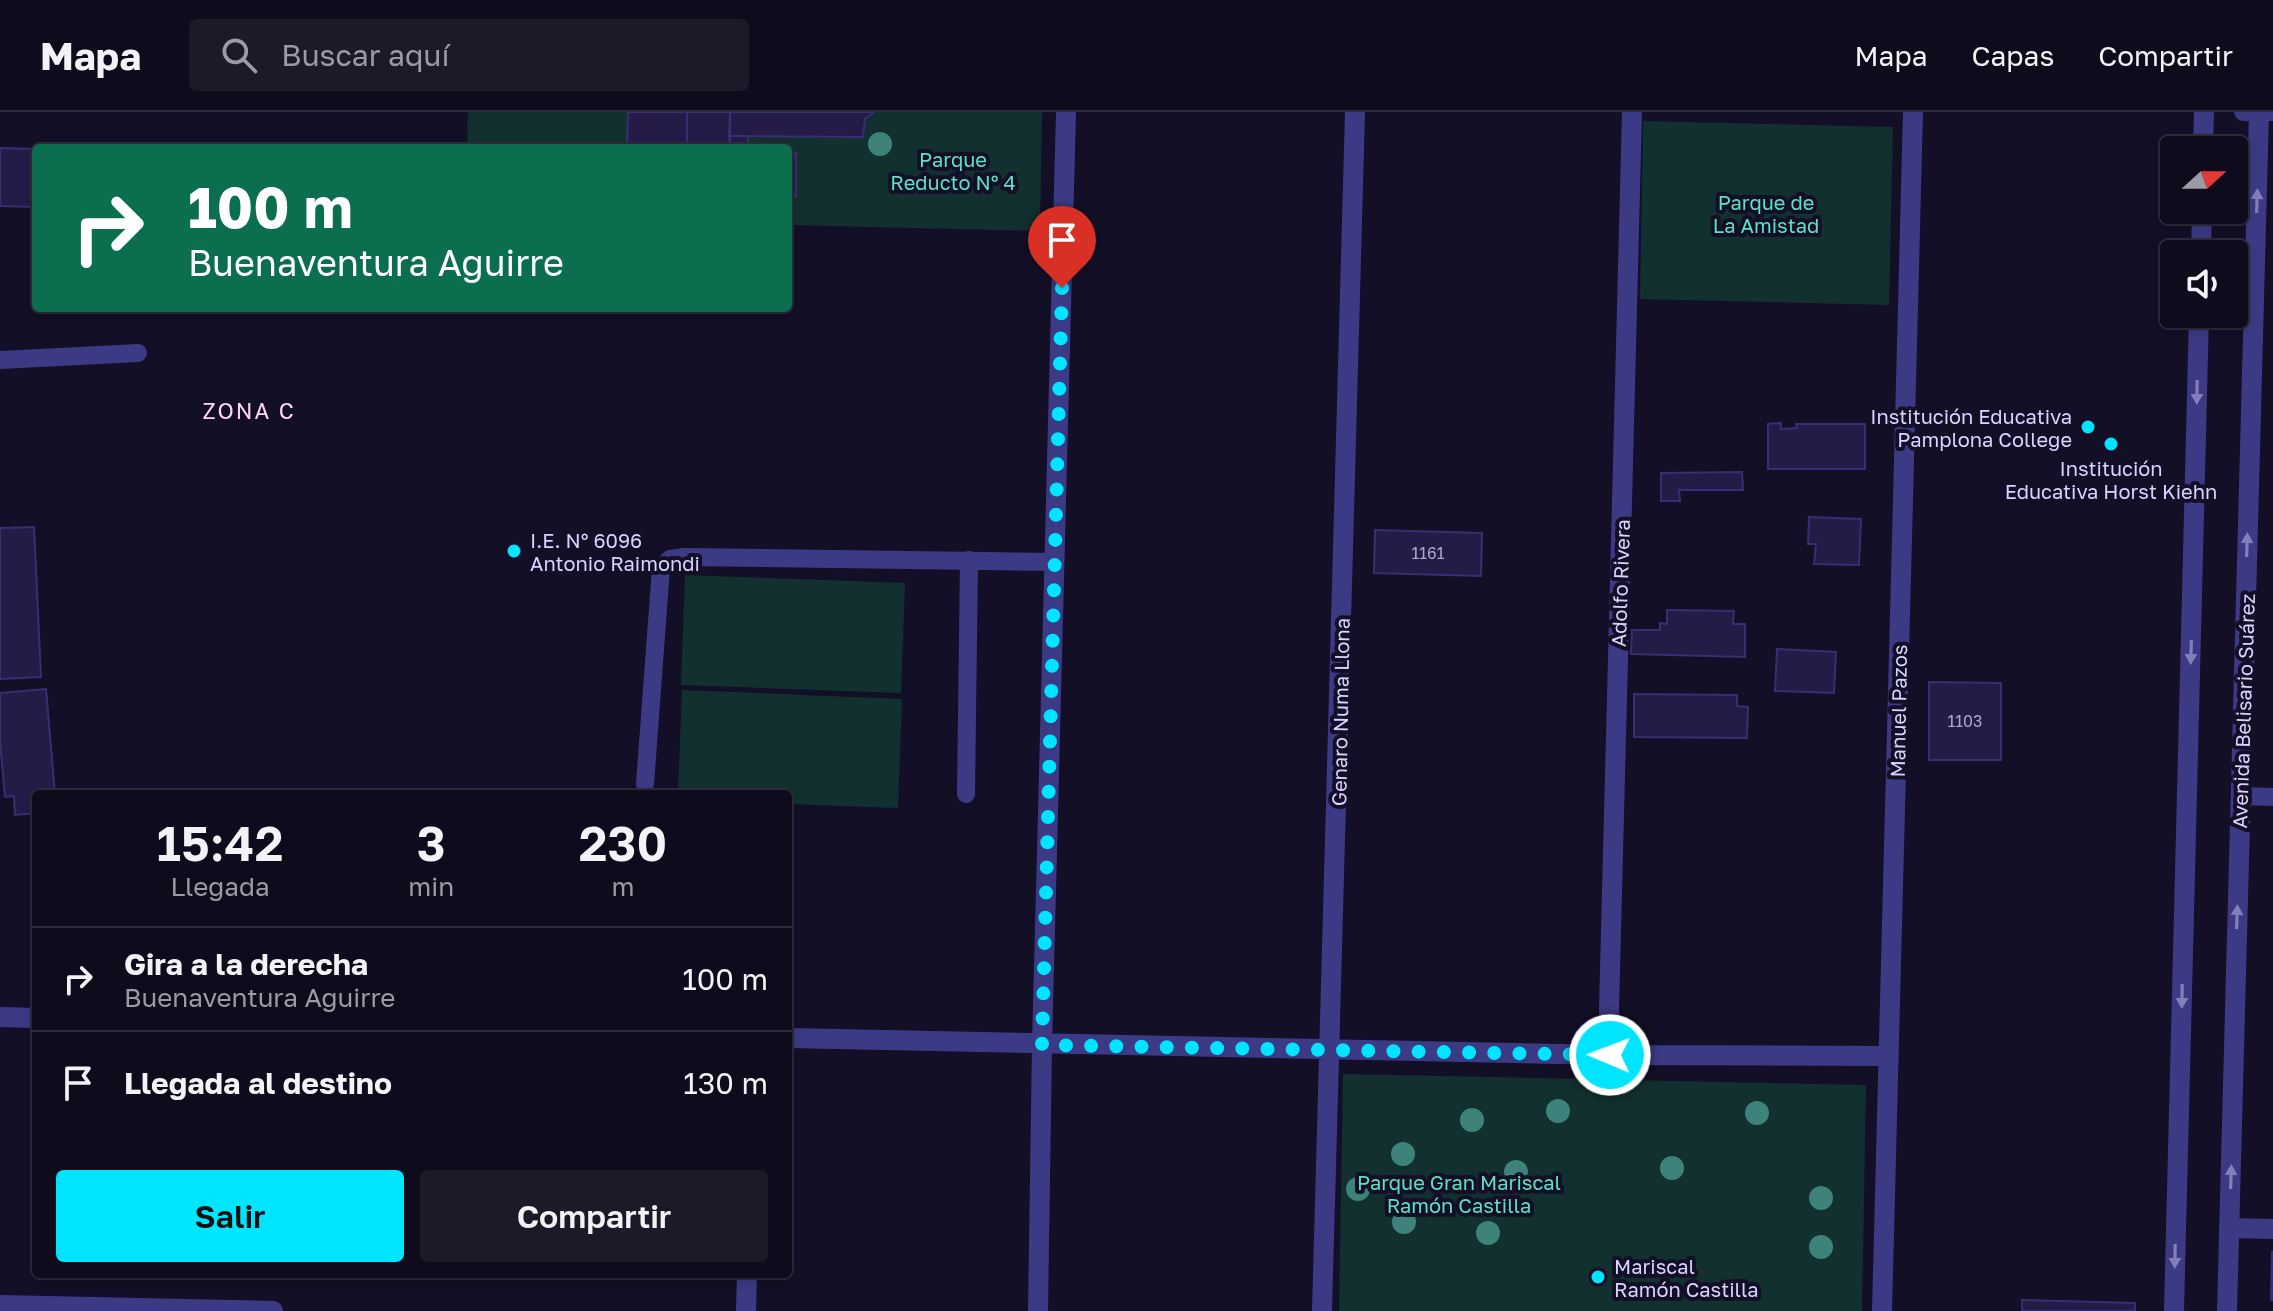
<!DOCTYPE html>
<html lang="es">
<head>
<meta charset="utf-8">
<style>
	body { margin:0; font-family:"Golos Text",sans-serif; background:#1c1929; color:#f1f3f6; height:100vh; display:flex; flex-direction:column; font-size:30px; white-space:nowrap }
	* { box-sizing:border-box; margin:0 }
	p { font-size:26px; color:#9b9ba3 }
	.icon { flex:none; width:44px; height:44px; fill:none; stroke:currentColor; stroke-width:2; stroke-linecap:round; stroke-linejoin:round }
	.map { position:relative; flex:1; overflow:hidden }
	.drawer { position:absolute; left:32px; top:678px; width:760px; height:488px; display:flex; flex-direction:column; background:#0e0b1c; border-radius:8px; box-shadow:0 4px 12px #0003,0 0 0 2px #2e2b3b }
	.drawer>* { flex:none }
	.guide { position:absolute; left:32px; top:32px; width:760px; height:168px; border-radius:8px; box-shadow:0 4px 12px #0003,0 0 0 2px #2e2b3b; background:#0b6e4f; color:#fff; overflow:hidden }
	.needle { width:52px; rotate:69deg }
	.buttons { position:absolute; left:2160px; top:24px; display:grid; gap:16px }
	.buttons a { display:grid; place-items:center; width:88px; height:88px; border-radius:8px; background:#0e0b1c; box-shadow:0 4px 12px #0003,0 0 0 2px #2e2b3b; font-size:40px }
	.pin { position:absolute; display:grid; place-items:center; width:68px; height:68px; color:#fff; margin:-82px -34px; border-radius:50% 50% 50% 0; rotate:-45deg; box-shadow:0 0 8px #0007 }
	.pin .icon { rotate:45deg }
	.me { position:absolute; width:88px; margin:-44px; rotate:271deg; stroke-linejoin:round; filter:drop-shadow(0 0 6px #0008) }
	.turn { display:flex; align-items:center; gap:28px; height:168px; padding:0 24px; font-size:36px }
	.turn .icon { width:104px; height:104px; stroke-width:2.5 }
	.turn b { display:block; font-size:56px; line-height:68px }
	.eta { display:flex; justify-content:space-evenly; align-items:center; height:136px; text-align:center }
	.eta b { font-size:48px; font-weight:600; line-height:56px }
	.cta { display:flex; gap:16px; margin-top:auto; padding:16px 24px }
	.cta a { flex:1; height:92px; border-radius:8px; background:#00e5ff; color:#111; font-size:32px; font-weight:600; line-height:92px; text-align:center }
	.cta a+a { background:#1c1929; color:#f1f3f6 }
	ul { padding:0; list-style:none }
	li { display:flex; align-items:center; gap:24px; height:104px; padding:0 24px; border-top:2px solid #2e2b3b }
	li div { flex:1 }
	li b { display:block; font-size:30px }
	li em { font-style:normal }
	header { display:flex; align-items:center; gap:48px; box-sizing:border-box; height:112px; padding:0 40px; background:#0e0b1c; border-bottom:2px solid #2e2b3b }
	header strong { font-size:38px }
	nav { display:flex; gap:44px; margin-inline-start:auto; font-size:28px }
	.search { width:560px; height:72px; background:#1c1929; display:flex; align-items:center; gap:20px; box-sizing:border-box; padding:0 28px; border-radius:8px; color:#9b9ba3; font-size:30px }
	.map>svg:first-child { display:block }
</style>
</head>
<body>
<header>
<strong>Mapa</strong>
<div class="search"><svg class="icon" aria-label="search" viewBox="0 0 24 24"><circle cx="10" cy="10" r="6"/><path d="M15 15l6 6"/></svg>Buscar aquí</div>
<nav><a>Mapa</a><a>Capas</a><a>Compartir</a></nav>
</header>
<div class="map">
<svg width="2273" height="1199" viewBox="0 0 2273 1199">
	<rect width="100%" height="100%" fill="#130f26"/>
	<path fill="#12302f" d="M 468,0 L 1042,0 L 1040,119 L 788,113 L 788,36 L 467,36 Z
		M 1643,9 L 1893,15 L 1889,193 L 1640,187 Z
		M 685,463 L 905,471 L 901,581 L 681,573 Z
		M 682,578 L 902,587 L 898,696 L 788,692 L 788,682 L 678,682 Z
		M 1343,962 L 1866,973 L 1862,1199 L 1339,1199 Z"/>
	<path fill="#241b47" stroke="#3b2d73" stroke-width="2" d="M 628,0 L 687,0 L 687,36 L 627,36 Z
		M 687,0 L 730,0 L 730,36 L 687,36 Z
		M 730,0 L 874,0 L 865,7 L 863,25 L 729,24 Z
		M 729,24 L 748,24 L 748,36 L 730,36 Z
		M 0,36 L 36,37 L 36,95 L 0,94 Z
		M 788,41 L 796,41 L 796,84 L 788,84 Z
		M 1781,311 L 1781,317 L 1797,316 L 1796,312 L 1865,312 L 1865,357 L 1768,357 L 1768,312 Z
		M 1742,360 L 1743,378 L 1679,378 L 1680,389 L 1661,389 L 1661,361 Z
		M 1809,405 L 1861,407 L 1859,453 L 1814,452 L 1816,432 L 1808,432 Z
		M 34,415 L 41,565 L 0,567 L 0,416 Z
		M 1375,418 L 1482,421 L 1481,464 L 1374,461 Z
		M 1667,498 L 1734,499 L 1733,512 L 1745,512 L 1745,545 L 1631,542 L 1632,518 L 1660,518 L 1660,511 L 1667,512 Z
		M 1777,537 L 1836,540 L 1834,581 L 1775,579 Z
		M 1929,570 L 2001,571 L 2001,648 L 1929,648 Z
		M 46,577 L 55,682 L 36,682 L 36,701 L 15,703 L 14,684 L 5,685 L 0,629 L 0,581 Z
		M 1634,582 L 1737,583 L 1737,594 L 1748,595 L 1747,626 L 1634,625 Z
		M 2272,1140 L 2273,1140 L 2273,1188 L 2271,1188 Z
		M 2022,1188 L 2135,1191 L 2135,1199 L 2022,1199 Z"/>
	<g fill="none" stroke-linecap="round" stroke-linejoin="round">
		<path stroke="#3d3a85" stroke-width="18" d="M 2243,0 L 2273,0
			M 0,248 L 138,241
			M 645,672 L 661,456 L 670,447 L 684,445 L 1055,450
			M 966,682 L 969,448
			M 2241,684 L 2273,685"/>
		<path stroke="#3d3a85" stroke-width="20" d="M 0,905 L 36,906
			M 788,926 L 1610,943 L 1889,944
			M 1610,943 L 1609,897 L 1632,0
			M 2229,1116 L 2273,1117
			M 0,1193 L 273,1199
			M 746,1199 L 747,1162
			M 1038,1199 L 1042,933 L 1066,0
			M 1322,1199 L 1355,0
			M 1882,1199 L 1913,0"/>
		<path stroke="#3d3a85" stroke-width="20" d="M 2203,38 L 2204,0
			M 2201,142 L 2202,98
			M 2174,1199 L 2199,202
			M 2227,1199 L 2259,0"/>
	</g>
	<g fill="#3d827b">
		<circle cx="880" cy="32" r="12"/>
		<circle cx="1558" cy="999" r="12"/>
		<circle cx="1757" cy="1001" r="12"/>
		<circle cx="1472" cy="1008" r="12"/>
		<circle cx="1403" cy="1042" r="12"/>
		<circle cx="1672" cy="1056" r="12"/>
		<circle cx="1516" cy="1060" r="12"/>
		<circle cx="1358" cy="1077" r="12"/>
		<circle cx="1821" cy="1086" r="12"/>
		<circle cx="1404" cy="1110" r="12"/>
		<circle cx="1488" cy="1121" r="12"/>
		<circle cx="1821" cy="1135" r="12"/>
	</g>
	<defs><path id="oneway-solid" d="M-6-.8H1V-3.2L6.5 0L1 3.2V.8H-6Z" transform="scale(2)"/></defs>
	<g fill="#837fbc">
		<use href="#oneway-solid" transform="translate(2257 89) rotate(-88)"/>
		<use href="#oneway-solid" transform="translate(2197 280) rotate(91)"/>
		<use href="#oneway-solid" transform="translate(2247 433) rotate(-88)"/>
		<use href="#oneway-solid" transform="translate(2191 540) rotate(92)"/>
		<use href="#oneway-solid" transform="translate(2237 805) rotate(-88)"/>
		<use href="#oneway-solid" transform="translate(2182 884) rotate(91)"/>
		<use href="#oneway-solid" transform="translate(2231 1065) rotate(-88)"/>
		<use href="#oneway-solid" transform="translate(2175 1144) rotate(91)"/>
	</g>
	<g fill="none" stroke-linecap="round" stroke-linejoin="round">
		<path stroke="#00e5ff" stroke-width="14" stroke-dasharray="0 25.2" d="M 1062,176 L 1042,933 L 1610,943"/>
	</g>
	<g fill="#00e5ff" stroke="#130f26" stroke-width="3">
		<circle cx="2088" cy="315" r="8"/>
		<circle cx="2111" cy="332" r="8"/>
		<circle cx="514" cy="439" r="8"/>
		<circle cx="1598" cy="1165" r="8"/>
	</g>
	<g text-anchor="middle" dominant-baseline="central" stroke-width="8" stroke-linejoin="round" paint-order="stroke">
		<g font-size="16" fill="#aca6d1">
			<text x="1428" y="441">1161</text>
			<text x="1965" y="609">1103</text>
		</g>
		<g font-size="20" fill="#5fe0c0" stroke="#130f26">
			<text x="953" y="47">Parque<tspan x="953" dy="23">Reducto N° 4</tspan></text>
			<text x="1766" y="90">Parque de<tspan x="1766" dy="23">La Amistad</tspan></text>
			<text x="1459" y="1070">Parque Gran Mariscal<tspan x="1459" dy="23">Ramón Castilla</tspan></text>
		</g>
		<g font-size="20" fill="#d9d4ff" stroke="#130f26" text-anchor="start">
			<text x="2072" y="304" text-anchor="end">Institución Educativa<tspan x="2072" dy="23">Pamplona College</tspan></text>
			<text x="2111" y="356" text-anchor="middle">Institución<tspan x="2111" dy="23">Educativa Horst Kiehn</tspan></text>
			<text x="530" y="428">I.E. N° 6096<tspan x="530" dy="23">Antonio Raimondi</tspan></text>
			<text x="1614" y="1154">Mariscal<tspan x="1614" dy="23">Ramón Castilla</tspan></text>
		</g>
		<g font-size="20" fill="#d9d4ff" stroke="#130f26">
			<text transform="translate(1620 471) rotate(-88)">Adolfo Rivera</text>
			<text transform="translate(1898 599) rotate(-89)">Manuel Pazos</text>
			<text transform="translate(2243 599) rotate(-88)">Avenida Belisario Suárez</text>
			<text transform="translate(1340 600) rotate(-89)">Genaro Numa Llona</text>
		</g>
		<g font-size="22" letter-spacing="2" fill="#ffd6f0" stroke="#130f26">
			<text x="249" y="298">ZONA C</text>
		</g>
	</g>
</svg>
<div class="buttons">
<a><svg class="needle" viewBox="-14 -14 28 28"><path d="M0-13l5 13h-10z" fill="#e53935"/><path d="M0 13l5-13h-10z" fill="#9b9ba3"/></svg></a>
<a><svg class="icon" aria-label="sound" viewBox="0 0 24 24"><path d="M4 9h4l5-4v14l-5-4H4zM17 9q2 3 0 6"/></svg></a>
</div>
<div class="pin" style="left:1062px;top:176px;background:#d93025"><svg class="icon" aria-label="arrive" viewBox="0 0 24 24"><path d="M6 21V4h12l-3 4 3 4H6"/></svg></div>
<svg class="me" style="left:1610px;top:943px" viewBox="-20 -20 40 40"><circle r="17" fill="#00e5ff" stroke="#fff" stroke-width="3"/><path d="M0-11L8 9 0 5-8 9z" fill="#fff"/></svg>
<div class="guide">
<div class="turn"><svg class="icon" aria-label="right" viewBox="0 0 24 24"><path d="M7 20v-9h11M14 6l5 5-5 5"/></svg><div><b>100 m</b>Buenaventura Aguirre</div></div>
</div>
<section class="drawer">
<div class="eta">
<div><b>15:42</b><p>Llegada</p></div>
<div><b>3</b><p>min</p></div>
<div><b>230</b><p>m</p></div>
</div>
<ul>
<li><svg class="icon" aria-label="right" viewBox="0 0 24 24"><path d="M7 20v-9h11M14 6l5 5-5 5"/></svg><div><b>Gira a la derecha</b><p>Buenaventura Aguirre</p></div><em>100 m</em></li>
<li><svg class="icon" aria-label="arrive" viewBox="0 0 24 24"><path d="M6 21V4h12l-3 4 3 4H6"/></svg><div><b>Llegada al destino</b></div><em>130 m</em></li>
</ul>
<div class="cta"><a>Salir</a><a>Compartir</a></div>
</section>
</div>
</body>
</html>
